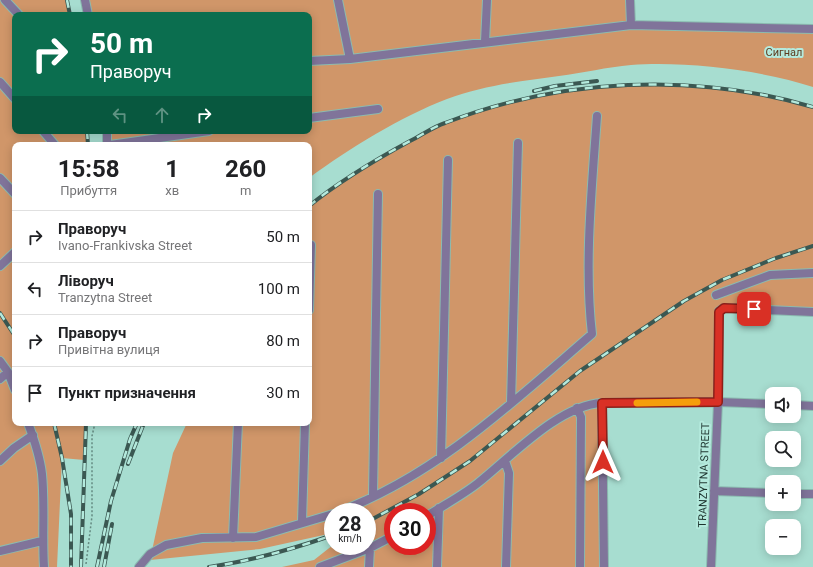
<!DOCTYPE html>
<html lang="uk">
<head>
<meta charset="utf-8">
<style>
	body { margin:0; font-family:Roboto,sans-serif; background:#f2f2f2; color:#202124; height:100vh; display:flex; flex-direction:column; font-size:15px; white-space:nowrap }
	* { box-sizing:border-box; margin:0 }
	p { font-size:13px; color:#757577 }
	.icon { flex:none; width:22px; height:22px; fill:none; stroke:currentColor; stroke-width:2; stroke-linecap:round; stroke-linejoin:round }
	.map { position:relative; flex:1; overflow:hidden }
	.side { position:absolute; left:12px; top:142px; width:300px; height:284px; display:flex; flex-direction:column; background:#fff; border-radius:8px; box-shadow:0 2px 10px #0003 }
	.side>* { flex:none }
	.top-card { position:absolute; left:12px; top:12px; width:300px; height:122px; border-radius:8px; box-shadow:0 2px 10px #0003; background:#0b6e4f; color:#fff; overflow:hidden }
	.fabs { position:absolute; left:765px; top:387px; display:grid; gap:8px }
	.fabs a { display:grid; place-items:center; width:36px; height:36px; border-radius:8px; background:#fff; box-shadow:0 2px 10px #0003; font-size:20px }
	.speed { position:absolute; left:324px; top:503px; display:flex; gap:8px; font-size:20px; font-weight:700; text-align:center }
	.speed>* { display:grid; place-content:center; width:52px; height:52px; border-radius:50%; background:#fff; box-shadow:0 2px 10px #0003; line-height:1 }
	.speed small { font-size:10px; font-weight:400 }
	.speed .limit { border:6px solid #d22; background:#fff; color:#111 }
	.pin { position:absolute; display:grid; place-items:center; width:34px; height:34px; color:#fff; margin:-17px; border-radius:8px; box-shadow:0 2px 6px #0006 }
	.me { position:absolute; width:44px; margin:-22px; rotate:0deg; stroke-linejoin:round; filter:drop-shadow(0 0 3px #0008) }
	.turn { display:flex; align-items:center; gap:14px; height:84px; padding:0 12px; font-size:18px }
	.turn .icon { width:52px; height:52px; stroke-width:2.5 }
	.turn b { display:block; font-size:28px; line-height:34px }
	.lanes { display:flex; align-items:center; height:38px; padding:0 12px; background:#0003; justify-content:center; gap:20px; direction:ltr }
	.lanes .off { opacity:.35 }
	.eta { display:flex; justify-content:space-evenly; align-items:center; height:68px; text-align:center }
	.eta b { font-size:24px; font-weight:700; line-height:28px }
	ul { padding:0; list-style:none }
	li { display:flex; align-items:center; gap:12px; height:52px; padding:0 12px; border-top:1px solid #e0e0e0 }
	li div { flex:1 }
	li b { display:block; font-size:15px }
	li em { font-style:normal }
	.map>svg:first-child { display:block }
</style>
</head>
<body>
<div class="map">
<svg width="813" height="567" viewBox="0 0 813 567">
	<rect width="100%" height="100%" fill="#a7ddd0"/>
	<path fill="#d09669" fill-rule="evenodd" d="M 0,0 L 67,0 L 70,15 L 15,15 L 15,131 L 87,131 L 88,145 L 15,145 L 15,423 L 86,423 L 84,460 L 62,458 L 57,567 L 0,567 Z
		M 85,0 L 630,0 L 631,25 L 813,29 L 813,87 C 761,70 686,61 631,65 C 607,67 583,73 559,76 C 522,81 484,85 447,99 C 400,117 350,148 309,178 L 309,145 L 107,145 L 107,131 L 309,131 L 309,15 L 88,15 Z
		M 669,84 C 718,88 766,93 813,107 L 813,312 L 719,311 L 718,402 L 602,403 L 603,567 L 282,567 L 314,560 L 333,545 L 367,546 L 367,512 L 333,512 L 333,533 L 260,549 L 150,560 L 173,453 L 187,423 L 309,423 L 309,206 C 364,161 440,118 509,101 C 562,88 616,85 669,84 ZM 393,512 L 427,512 L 427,546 L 393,546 Z"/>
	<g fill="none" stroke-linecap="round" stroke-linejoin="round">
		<g stroke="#8bbbb0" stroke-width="10">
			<path id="minor" d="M 5,0 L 19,15
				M 85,0 L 88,15
				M 338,0 L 350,59
				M 630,0 L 631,25
				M 485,42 L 487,0
				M 309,61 L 350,59 L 631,25 L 813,29
				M 0,82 L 15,99
				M 309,118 L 378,109
				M 43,131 L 55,145
				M 107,131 L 107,145
				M 110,145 L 209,131
				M 0,178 L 15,194
				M 0,266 L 15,252
				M 716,295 L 770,275 L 813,273
				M 309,310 L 311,245
				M 0,361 L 8,372 L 15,390
				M 0,379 L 8,372
				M 511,403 L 518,143
				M 794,405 L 813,406
				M 577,408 L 581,417 L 580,567
				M 28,423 C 34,439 40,457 42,474 C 45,505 42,536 44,567
				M 441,458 L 448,160
				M 0,461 L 14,448 L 33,435
				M 505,461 L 509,473 L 506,567
				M 714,491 L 772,493
				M 794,494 L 813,494
				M 373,496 L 378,194
				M 338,512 C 437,475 514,401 592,334 C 584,265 592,186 597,116
				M 427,516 C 444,505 463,495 478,483 C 512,456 559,405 602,403
				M 302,522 L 305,423
				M 233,538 L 238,423
				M 0,551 L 42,541
				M 139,567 L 150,554 L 166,545 L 202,538 L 256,537 L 333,514
				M 320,567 L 370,548 L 393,536
				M 369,567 L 370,548
				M 437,567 L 439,508
				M 604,567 L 602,403 L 718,402 L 772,404
				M 711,567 L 718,402 L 719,311 L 724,308 L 813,312"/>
		</g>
		<path stroke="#648a81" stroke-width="1.5" stroke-dasharray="2 2" stroke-linecap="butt" d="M 86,564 L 92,516 L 92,436 L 95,423"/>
		<use href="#minor" stroke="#80749a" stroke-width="8"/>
		<g stroke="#3b5852" stroke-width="4">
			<path id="rail" d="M 67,0 L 70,15
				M 534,91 L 555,86 L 597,81
				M 87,131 L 88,145
				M 309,206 C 341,180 375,160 410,141 C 422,135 433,127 445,123 C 561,78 694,72 813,107
				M 0,313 L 15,336
				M 54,423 L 62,458 L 71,514 L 71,567
				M 128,464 L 144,423
				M 367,522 L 419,494 L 470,461 L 580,371 L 684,301 L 722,280 L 776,258 L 813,246
				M 81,567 L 86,423
				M 97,567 L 111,501 L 130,439 L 137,423
				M 104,567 L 112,524
				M 209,567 C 251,561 293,549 333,535"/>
		</g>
		<use href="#rail" stroke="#b4eadd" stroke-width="2.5" stroke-dasharray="8" stroke-linecap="butt"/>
	</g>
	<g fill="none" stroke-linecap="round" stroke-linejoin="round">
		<g stroke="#8d1f18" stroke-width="10">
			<path id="route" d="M 603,462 L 602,403 L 718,402 L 719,312 L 724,308 L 754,309"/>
		</g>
		<use href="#route" stroke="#d93025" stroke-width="7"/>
		<path stroke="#f59e0b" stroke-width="7" d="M 637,403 L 697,402"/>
	</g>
	<g text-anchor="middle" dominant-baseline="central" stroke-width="4" stroke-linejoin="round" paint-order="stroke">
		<g font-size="11" fill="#5d3b1f" stroke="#b4eadd">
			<text x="784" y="52">Сигнал</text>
		</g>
		<g font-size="11" fill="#1d332e" stroke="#b4eadd">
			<text transform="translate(704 475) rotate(-88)">TRANZYTNA STREET</text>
		</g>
	</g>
</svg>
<div class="fabs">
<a><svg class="icon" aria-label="sound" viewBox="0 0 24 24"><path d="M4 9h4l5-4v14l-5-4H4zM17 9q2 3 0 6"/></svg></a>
<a><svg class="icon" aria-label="search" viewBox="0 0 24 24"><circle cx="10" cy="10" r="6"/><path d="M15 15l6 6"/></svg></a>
<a>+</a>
<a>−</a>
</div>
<div class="speed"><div>28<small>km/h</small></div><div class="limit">30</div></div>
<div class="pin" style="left:754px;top:309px;background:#d93025"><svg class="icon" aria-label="arrive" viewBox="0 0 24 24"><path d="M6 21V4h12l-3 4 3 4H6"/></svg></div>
<svg class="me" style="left:603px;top:462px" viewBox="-20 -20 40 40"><path d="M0-17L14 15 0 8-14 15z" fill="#d93025" stroke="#fff" stroke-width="4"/></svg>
<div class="top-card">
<div class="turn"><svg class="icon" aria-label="right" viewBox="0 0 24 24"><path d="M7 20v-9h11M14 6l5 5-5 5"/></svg><div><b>50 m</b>Праворуч</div></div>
<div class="lanes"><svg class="icon off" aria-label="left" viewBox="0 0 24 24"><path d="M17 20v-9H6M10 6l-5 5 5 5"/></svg><svg class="icon off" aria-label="ahead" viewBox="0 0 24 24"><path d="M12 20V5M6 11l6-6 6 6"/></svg><svg class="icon" aria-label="right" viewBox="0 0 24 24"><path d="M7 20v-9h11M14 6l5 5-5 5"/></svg></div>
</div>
<section class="side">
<div class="eta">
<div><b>15:58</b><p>Прибуття</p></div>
<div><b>1</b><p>хв</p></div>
<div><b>260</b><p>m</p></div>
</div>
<ul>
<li><svg class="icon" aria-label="right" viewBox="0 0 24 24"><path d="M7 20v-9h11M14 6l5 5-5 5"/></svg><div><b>Праворуч</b><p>Ivano-Frankivska Street</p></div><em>50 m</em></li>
<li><svg class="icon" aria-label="left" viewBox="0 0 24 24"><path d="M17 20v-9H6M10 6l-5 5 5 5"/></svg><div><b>Ліворуч</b><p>Tranzytna Street</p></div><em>100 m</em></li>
<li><svg class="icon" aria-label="right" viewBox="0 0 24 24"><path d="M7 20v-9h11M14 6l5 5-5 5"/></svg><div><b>Праворуч</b><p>Привітна вулиця</p></div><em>80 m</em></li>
<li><svg class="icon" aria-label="arrive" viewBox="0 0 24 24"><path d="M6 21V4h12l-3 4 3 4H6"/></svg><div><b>Пункт призначення</b></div><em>30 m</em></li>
</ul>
</section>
</div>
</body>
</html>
